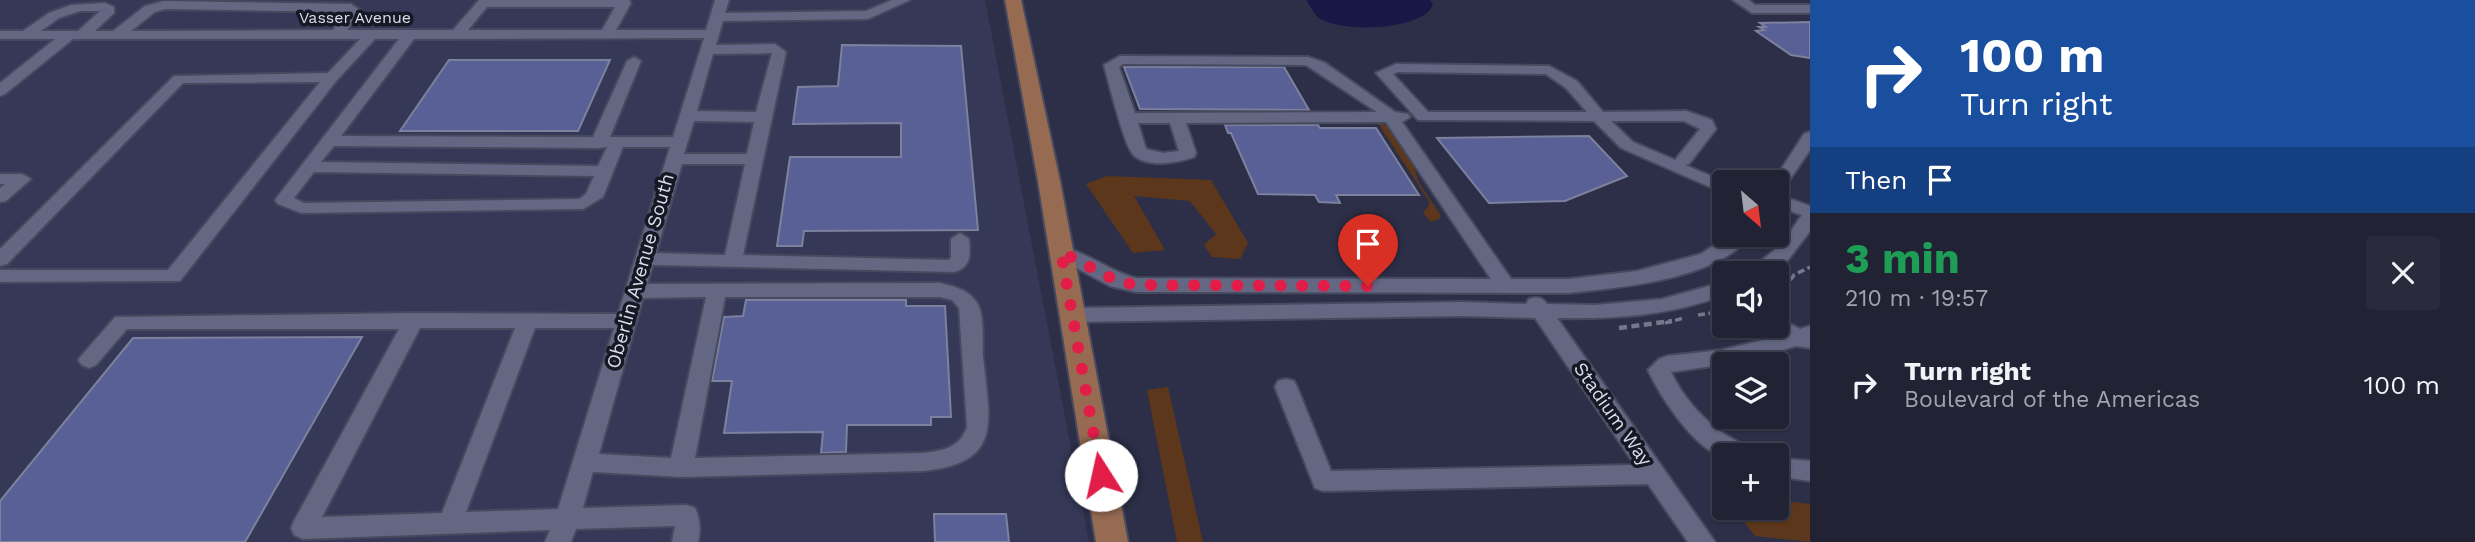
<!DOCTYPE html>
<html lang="en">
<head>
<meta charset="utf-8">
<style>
	body { margin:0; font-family:"Work Sans",sans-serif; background:#292b3d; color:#f1f3f6; height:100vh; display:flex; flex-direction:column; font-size:26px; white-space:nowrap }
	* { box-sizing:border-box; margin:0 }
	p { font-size:23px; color:#a2a4ad }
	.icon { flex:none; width:38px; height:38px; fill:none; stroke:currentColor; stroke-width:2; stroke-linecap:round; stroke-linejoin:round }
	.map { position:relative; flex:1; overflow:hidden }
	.details { display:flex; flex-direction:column; background:#212335; width:665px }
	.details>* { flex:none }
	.top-card { background:#1a4fa0; color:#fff; overflow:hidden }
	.needle { width:46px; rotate:152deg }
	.tools { position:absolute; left:1712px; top:170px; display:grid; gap:14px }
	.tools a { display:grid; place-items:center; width:77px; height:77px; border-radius:7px; background:#212335; box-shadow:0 2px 5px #0004,0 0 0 2px #3e4050; font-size:35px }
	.pin { position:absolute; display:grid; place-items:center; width:60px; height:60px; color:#fff; margin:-72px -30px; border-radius:50% 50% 50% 0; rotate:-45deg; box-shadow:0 0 7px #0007 }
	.pin .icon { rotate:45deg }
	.me { position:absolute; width:77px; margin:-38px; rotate:350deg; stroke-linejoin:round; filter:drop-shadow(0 0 5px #0008) }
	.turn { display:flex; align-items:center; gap:24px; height:147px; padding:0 35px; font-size:32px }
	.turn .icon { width:91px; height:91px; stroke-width:2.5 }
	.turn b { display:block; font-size:49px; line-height:60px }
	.then { display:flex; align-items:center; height:66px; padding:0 35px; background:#0003; gap:14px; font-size:26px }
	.round { display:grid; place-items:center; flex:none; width:74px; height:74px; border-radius:7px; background:#292b3d }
	.overview { display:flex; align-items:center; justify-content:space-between; height:119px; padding:0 35px }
	h1 { font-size:42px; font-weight:700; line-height:52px; color:#1e9e55 }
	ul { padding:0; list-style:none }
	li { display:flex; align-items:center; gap:21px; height:105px; padding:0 35px }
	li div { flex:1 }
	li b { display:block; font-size:26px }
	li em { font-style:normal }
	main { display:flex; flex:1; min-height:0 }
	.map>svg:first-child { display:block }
</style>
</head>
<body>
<main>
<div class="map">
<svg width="1810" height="542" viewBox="0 0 1810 542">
	<rect width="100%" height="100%" fill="#2c2f47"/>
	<path fill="#353957" d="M 0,0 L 985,0 L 1089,542 L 0,542 Z"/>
	<path fill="#5c371b" d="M 1378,123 L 1391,127 L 1413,161 L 1418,181 L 1441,216 L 1439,219 L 1431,222 L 1423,213 L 1430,203 Z
		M 1107,176 L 1211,180 L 1248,243 L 1240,259 L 1212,257 L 1204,245 L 1216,234 L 1190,201 L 1134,196 L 1165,250 L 1133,253 L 1086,184 Z
		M 1168,387 L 1203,542 L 1177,542 L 1147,390 Z
		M 1776,500 L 1810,504 L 1810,542 L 1755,536 L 1733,508 L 1776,508 Z"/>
	<path fill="#181847" d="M 1306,0 L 1430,0 L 1433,5 C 1422,31 1341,33 1319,18 C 1314,14 1310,6 1306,0 Z"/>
	<path fill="#596095" stroke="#7c819d" stroke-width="2" d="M 1810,22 L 1810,58 L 1791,55 L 1756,31 L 1764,30 L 1759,27 L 1766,27 L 1760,23 Z
		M 842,45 L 961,46 L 978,230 L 804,231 L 802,246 L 777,246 L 790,157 L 901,157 L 901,123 L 793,124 L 798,87 L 838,86 Z
		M 449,60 L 610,60 L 578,131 L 400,131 Z
		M 1124,67 L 1284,67 L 1309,110 L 1140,109 Z
		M 1225,125 L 1318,125 L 1320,128 L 1376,128 L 1419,195 L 1336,195 L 1340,203 L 1319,202 L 1315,195 L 1258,194 L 1231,133 L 1228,133 Z
		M 1589,136 L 1627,176 L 1565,201 L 1489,203 L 1437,138 Z
		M 746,300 L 906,300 L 906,306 L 945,306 L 951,417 L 931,417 L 931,425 L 847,425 L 846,452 L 821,453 L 823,432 L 724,433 L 732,381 L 712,381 L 724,317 L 743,316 Z
		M 362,337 L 245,542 L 0,542 L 0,501 L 133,338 Z
		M 934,514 L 1006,514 L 1009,542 L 935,542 Z"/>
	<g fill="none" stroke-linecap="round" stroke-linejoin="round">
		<g stroke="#474a5e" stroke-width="4">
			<path id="minor" d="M 479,0 L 629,0 L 631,3 L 616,30 L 706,30 L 715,0 L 729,0 L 725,13 L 866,11 L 892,0 L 910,0 L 868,19 L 723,21 L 716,45 L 775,44 L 786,52 L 743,255 L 949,260 L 951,257 L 951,239 L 960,233 L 969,239 C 970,254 972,267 954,272 L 653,265 L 647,284 L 940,283 C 955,287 968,289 977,303 C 985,315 982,342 983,356 C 989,420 1005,463 923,471 L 681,477 L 593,472 L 583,508 L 686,505 L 695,508 C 700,519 701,530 698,542 L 672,542 L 675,526 L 576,529 L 571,542 L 545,542 L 550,530 L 303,539 L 294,535 L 291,528 L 294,521 L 399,329 L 127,329 L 96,365 L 89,368 L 82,365 L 78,360 L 82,355 L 115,317 L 414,313 L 618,314 L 670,147 L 623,147 L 603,197 L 583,209 L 301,213 L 278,204 L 275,200 L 278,196 L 399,39 L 375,39 L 337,80 L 180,281 L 0,282 L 0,270 L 168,270 L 320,82 L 183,83 L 7,264 L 0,266 L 0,249 L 174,76 L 328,73 L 360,39 L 73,39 L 5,94 L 0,96 L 0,83 L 55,39 L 0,39 L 0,31 L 23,31 L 49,13 L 71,5 L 105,3 L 114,7 L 114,13 L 95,31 L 113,31 L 145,6 L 164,1 L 351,4 L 361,11 L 347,30 L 453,30 ZM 487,7 L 615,7 L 602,30 L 468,30 ZM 165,9 L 346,12 L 333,30 L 131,31 L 155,12 ZM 80,11 L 100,11 L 78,31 L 41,31 L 59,18 ZM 704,38 L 673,137 L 610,137 L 641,61 L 634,57 L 627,61 L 593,137 L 341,136 L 414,39 ZM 772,53 L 756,112 L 697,111 L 713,54 ZM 694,121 L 754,122 L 747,154 L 684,154 ZM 334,146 L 599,148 L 607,147 L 598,166 L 321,162 ZM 682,164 L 745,164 L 725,255 L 656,253 ZM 314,172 L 594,176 L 586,194 L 579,199 L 304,203 L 294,198 ZM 706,297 L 671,458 L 599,454 L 643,298 ZM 725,297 L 940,297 L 952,300 L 959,308 L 967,427 C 960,448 942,451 923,453 L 695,458 ZM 420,328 L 515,328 L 442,513 L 322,517 ZM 535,328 L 614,328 L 558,509 L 466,512 Z
				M 1733,0 L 1749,0 L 1755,5 L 1810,5 L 1810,13 L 1752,13 Z
				M 1120,56 L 1308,57 L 1325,63 L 1395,112 L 1408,114 L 1410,117 L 1402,122 L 1511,279 L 1569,279 L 1637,271 L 1701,254 L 1731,234 L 1752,234 C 1718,280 1622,287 1569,293 L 1136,292 L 1110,286 L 1054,256 L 1052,252 L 1054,248 C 1074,243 1113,274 1136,278 L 1491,279 L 1386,122 L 1186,123 L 1196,153 L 1194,157 C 1178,163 1144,169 1132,153 C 1123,141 1109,83 1104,65 ZM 1123,64 L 1306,65 L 1377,112 L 1135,113 L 1119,67 ZM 1138,123 L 1170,123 L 1179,151 L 1163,153 L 1146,149 Z
				M 1396,64 L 1549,66 L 1577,81 L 1603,112 L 1686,111 L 1712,120 L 1716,129 L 1689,164 L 1685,165 L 1725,182 L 1724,193 L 1621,148 L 1594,121 L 1418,120 L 1376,73 ZM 1398,72 L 1546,74 L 1566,88 L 1587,112 L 1428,112 L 1393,74 ZM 1611,121 L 1684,121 L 1700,129 L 1675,160 L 1633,142 Z
				M 1810,132 L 1810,150 L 1779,195 L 1810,206 L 1810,231 L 1788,260 L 1771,273 L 1746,273 L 1781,245 L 1802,215 L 1776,206 L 1776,182 L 1773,182 L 1804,134 Z
				M 0,174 L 22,174 L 31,179 L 6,201 L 0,202 L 0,188 L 5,184 L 0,184 Z
				M 1724,282 L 1724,295 C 1670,316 1614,319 1557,318 L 1715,542 L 1688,542 L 1648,484 L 1323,491 L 1315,488 L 1275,387 L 1278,381 L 1286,379 L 1294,381 L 1297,387 L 1331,471 L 1635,465 L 1535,318 L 1461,316 L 1072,322 L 1065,320 L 1062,315 L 1065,310 L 1072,308 L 1461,302 L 1526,304 L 1529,299 C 1537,297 1542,297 1547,304 L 1595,305 L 1662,299 Z
				M 1776,317 L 1800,329 L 1810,326 L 1810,348 L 1796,346 L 1740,362 L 1671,372 C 1682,396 1700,416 1721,432 C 1731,439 1746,444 1752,455 C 1743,455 1725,457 1721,456 C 1693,447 1660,396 1648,370 L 1659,359 L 1667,356 L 1722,350 L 1780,336 L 1767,326 L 1776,326 Z
				M 1776,458 L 1810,461 L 1810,481 L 1776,476 Z"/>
		</g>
		<g stroke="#474a5e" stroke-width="4">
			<path id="major" d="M 1005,0 L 1021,0 L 1060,181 L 1128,542 L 1096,542 L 1038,181 Z"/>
		</g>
		<path stroke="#75788d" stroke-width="3.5" stroke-dasharray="7 3.5" stroke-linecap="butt" d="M 1776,294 L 1782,292 L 1794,275 L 1810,267
			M 1698,315 L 1724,311
			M 1665,323 L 1684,318"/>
		<path stroke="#75788d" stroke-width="4.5" stroke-dasharray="8 4.5" stroke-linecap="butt" d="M 1619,328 L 1672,321"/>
		<use href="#minor" fill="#636782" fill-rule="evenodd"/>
		<use href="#major" fill="#976b52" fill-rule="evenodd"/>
	</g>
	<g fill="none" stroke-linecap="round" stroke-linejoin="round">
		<path stroke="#e11d48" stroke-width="12" stroke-dasharray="0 21.6" d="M 1101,475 L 1061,252 L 1117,281 L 1136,285 L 1368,286"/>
	</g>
	<g text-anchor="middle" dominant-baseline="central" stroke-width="7" stroke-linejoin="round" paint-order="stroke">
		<g font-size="16" fill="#dadded" stroke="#161823">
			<text x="355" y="17">Vasser Avenue</text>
		</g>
		<g font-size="19" fill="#dadded" stroke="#161823">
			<text transform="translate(640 271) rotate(-74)">Oberlin Avenue South</text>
			<text transform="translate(1613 414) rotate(55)">Stadium Way</text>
		</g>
	</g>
</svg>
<div class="tools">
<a><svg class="needle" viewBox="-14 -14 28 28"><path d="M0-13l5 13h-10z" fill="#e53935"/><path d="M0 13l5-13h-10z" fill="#a2a4ad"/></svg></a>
<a><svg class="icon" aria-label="sound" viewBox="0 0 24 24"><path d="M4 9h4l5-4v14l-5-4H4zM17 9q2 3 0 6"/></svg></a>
<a><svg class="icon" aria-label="layers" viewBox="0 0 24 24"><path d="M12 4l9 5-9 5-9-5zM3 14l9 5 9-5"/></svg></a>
<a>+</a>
</div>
<div class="pin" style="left:1368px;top:286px;background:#d93025"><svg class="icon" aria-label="arrive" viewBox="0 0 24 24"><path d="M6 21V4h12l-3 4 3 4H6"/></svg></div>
<svg class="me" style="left:1101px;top:475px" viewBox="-20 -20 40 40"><circle r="19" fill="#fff"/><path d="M0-13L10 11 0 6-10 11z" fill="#e11d48"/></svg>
</div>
<section class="details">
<div class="top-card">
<div class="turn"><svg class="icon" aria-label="right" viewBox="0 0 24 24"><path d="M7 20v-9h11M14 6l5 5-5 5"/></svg><div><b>100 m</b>Turn right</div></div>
<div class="then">Then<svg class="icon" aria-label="arrive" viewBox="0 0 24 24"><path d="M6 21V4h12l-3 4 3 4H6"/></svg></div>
</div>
<div class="overview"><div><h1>3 min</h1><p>210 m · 19:57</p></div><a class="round"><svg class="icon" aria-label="close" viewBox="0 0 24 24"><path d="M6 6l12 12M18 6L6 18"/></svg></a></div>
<ul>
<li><svg class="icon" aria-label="right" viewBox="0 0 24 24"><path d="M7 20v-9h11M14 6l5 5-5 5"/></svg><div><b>Turn right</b><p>Boulevard of the Americas</p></div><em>100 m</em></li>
</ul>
</section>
</main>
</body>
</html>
